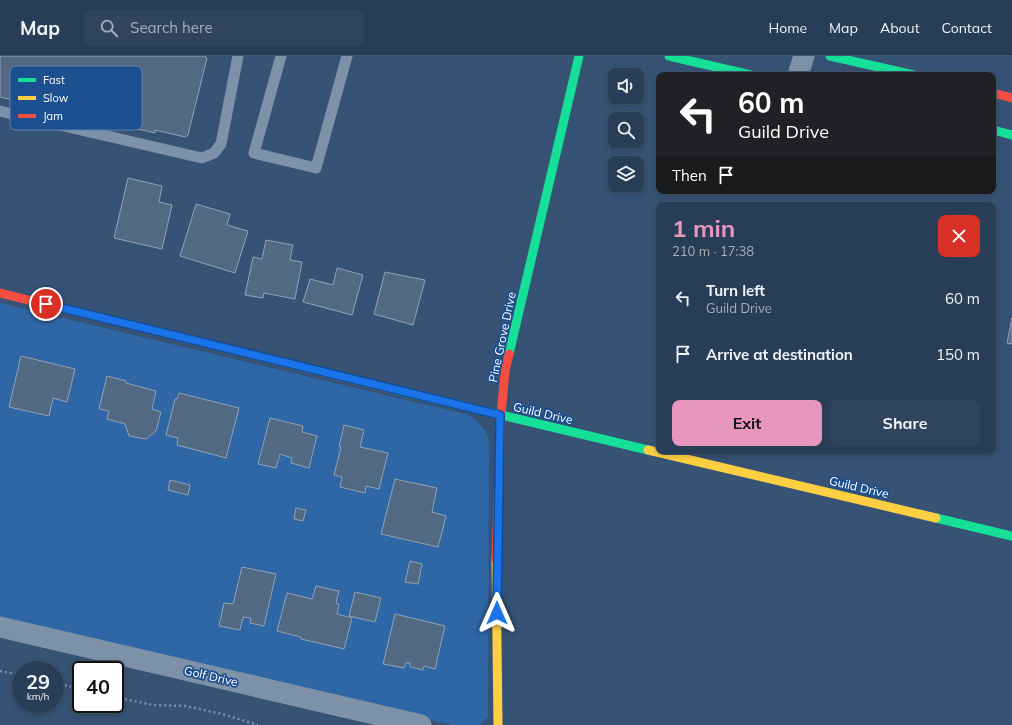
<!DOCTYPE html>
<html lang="en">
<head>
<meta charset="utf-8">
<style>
	body { margin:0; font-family:Mulish,sans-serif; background:#30455d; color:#f1f3f6; height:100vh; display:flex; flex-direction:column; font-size:15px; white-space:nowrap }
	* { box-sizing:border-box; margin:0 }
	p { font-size:13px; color:#a5aeba }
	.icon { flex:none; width:22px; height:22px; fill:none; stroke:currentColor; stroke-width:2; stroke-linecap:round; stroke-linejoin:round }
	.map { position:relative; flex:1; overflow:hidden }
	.drawer { position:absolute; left:656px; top:146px; width:340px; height:252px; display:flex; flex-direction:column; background:#283e57; border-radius:8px; box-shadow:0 2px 6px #0003,0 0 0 1px #44576d }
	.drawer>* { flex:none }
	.top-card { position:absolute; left:656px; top:16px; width:340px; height:122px; border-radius:8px; box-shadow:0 2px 6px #0003,0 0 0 1px #44576d; background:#202124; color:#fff; overflow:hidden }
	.fabs { position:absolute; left:608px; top:12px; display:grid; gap:8px }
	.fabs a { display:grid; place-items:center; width:36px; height:36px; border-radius:8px; background:#283e57; box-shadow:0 2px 6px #0003,0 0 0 1px #44576d; font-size:20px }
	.speed { position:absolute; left:12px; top:605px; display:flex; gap:8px; font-size:20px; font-weight:700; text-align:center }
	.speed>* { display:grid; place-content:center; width:52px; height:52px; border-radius:50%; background:#283e57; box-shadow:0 2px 6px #0003,0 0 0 1px #44576d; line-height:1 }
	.speed small { font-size:10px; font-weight:400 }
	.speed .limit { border:2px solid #111; border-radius:6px; background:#fff; color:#111 }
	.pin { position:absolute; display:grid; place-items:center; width:34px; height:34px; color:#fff; margin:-17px; border:2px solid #fff; border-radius:50%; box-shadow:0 1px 4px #0007 }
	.me { position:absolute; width:44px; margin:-22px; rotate:0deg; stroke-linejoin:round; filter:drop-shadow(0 0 3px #0008) }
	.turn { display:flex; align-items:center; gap:14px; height:84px; padding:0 16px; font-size:18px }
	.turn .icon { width:52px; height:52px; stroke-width:2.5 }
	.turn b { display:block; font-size:28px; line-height:34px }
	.then { display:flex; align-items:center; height:38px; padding:0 16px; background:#0003; gap:8px; font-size:15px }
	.round { display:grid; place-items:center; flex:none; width:42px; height:42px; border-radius:8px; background:#30455d }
	.overview { display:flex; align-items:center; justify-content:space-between; height:68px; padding:0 16px }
	h1 { font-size:24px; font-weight:700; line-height:30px; color:#e797bd }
	.button { display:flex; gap:8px; margin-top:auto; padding:8px 16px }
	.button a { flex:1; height:46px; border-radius:8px; background:#e797bd; color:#111; font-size:16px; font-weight:700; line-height:46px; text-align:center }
	.button a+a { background:#30455d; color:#f1f3f6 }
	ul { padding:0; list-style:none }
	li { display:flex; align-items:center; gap:12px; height:56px; padding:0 16px }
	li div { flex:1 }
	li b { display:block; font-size:15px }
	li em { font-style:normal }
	header { display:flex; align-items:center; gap:24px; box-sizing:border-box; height:56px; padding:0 20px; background:#283e57; border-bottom:1px solid #44576d }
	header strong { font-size:19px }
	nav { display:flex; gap:22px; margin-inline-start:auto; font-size:14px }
	.search { width:280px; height:36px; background:#30455d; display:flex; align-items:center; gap:10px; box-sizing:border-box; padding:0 14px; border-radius:8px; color:#a5aeba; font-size:15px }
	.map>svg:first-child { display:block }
</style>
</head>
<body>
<header>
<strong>Map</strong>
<div class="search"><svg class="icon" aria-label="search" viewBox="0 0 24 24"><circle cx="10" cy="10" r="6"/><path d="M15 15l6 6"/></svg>Search here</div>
<nav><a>Home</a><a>Map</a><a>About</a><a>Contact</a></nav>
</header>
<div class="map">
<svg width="1012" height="669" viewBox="0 0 1012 669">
	<rect width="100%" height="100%" fill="#365274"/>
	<path fill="#2f66a5" d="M 0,247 L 469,359 C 480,367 486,373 489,386 L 488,661 L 480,669 L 452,669 L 0,562 Z"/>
	<path fill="#526984" stroke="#92a2b6" d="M 0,0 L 205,0 L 207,2 L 188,79 L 185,81 L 155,74 L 155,77 L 55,54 L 54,58 L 25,51 L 26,47 L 0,41 Z
		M 128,122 L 162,130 L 159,146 L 172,149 L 162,193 L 114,182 Z
		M 196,148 L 230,158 L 227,169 L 248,175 L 235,217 L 180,200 Z
		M 266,184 L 293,189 L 290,204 L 302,206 L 295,243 L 264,237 L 263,242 L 245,239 L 253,201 L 262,203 Z
		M 337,212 L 363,219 L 352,259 L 303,246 L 310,223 L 333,229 Z
		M 385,216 L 425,224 L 413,269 L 374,258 Z
		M 1012,262 L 1012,288 L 1007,287 Z
		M 21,300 L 75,313 L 67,346 L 53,342 L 49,360 L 9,351 Z
		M 107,320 L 126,325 L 126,327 L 156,335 L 152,353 L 161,356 L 156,375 L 146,383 L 129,380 L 125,368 L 107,363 L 109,355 L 99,353 Z
		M 179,337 L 239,352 L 226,402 L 177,389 L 178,382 L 166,379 L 175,343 L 177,343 Z
		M 270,362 L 303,370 L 302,376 L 317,380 L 309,412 L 291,407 L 292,402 L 280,398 L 276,412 L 258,408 Z
		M 344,369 L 364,374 L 360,391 L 388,397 L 379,433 L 366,430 L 365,437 L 340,431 L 342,421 L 334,419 L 341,391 L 339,391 Z
		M 395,423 L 437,432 L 432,456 L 446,460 L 438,491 L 381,478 Z
		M 170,424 L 190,429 L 188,439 L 168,434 Z
		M 296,452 L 306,454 L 303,465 L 294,463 Z
		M 410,505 L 422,508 L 418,528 L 405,526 Z
		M 242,511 L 276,518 L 264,570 L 250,567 L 251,562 L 243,561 L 240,574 L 219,570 L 224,547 L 233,548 Z
		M 316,530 L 339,535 L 336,547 L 339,548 L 337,558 L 352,562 L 344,593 L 301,583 L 301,581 L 277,575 L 287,537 L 312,543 Z
		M 355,536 L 381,542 L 375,566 L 349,560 Z
		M 395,558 L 445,570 L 435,613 L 424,610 L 423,614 L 410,611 L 410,607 L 406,607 L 404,612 L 383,608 Z"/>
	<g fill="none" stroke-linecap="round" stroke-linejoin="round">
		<path stroke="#7d92a8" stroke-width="2.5" stroke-dasharray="2 3" stroke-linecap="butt" d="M 0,615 L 21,619
			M 55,627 L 81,633
			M 115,641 L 153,649 L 186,650 L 222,658 L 258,669"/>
		<path stroke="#7d92a8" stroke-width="11" d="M 281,0 L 254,97 L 316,112 L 347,0
			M 0,55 L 202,102 L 214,97 L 221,88 L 238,0"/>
		<path stroke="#7d92a8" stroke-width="21" d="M 798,19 L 804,0
			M 0,571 L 421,669"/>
		<path stroke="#16e098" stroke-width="9" d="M 669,0 L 751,19
			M 830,0 L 914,19
			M 993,74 L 1012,79
			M 509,298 L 579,0
			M 396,334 L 648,394
			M 936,462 L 1012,480"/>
		<path stroke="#ffcf43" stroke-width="9" d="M 160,276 L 396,334
			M 648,394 L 936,462
			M 496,503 L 498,669"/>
		<path stroke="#f24e42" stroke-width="9" d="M 993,37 L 1012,42
			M 0,237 L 160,276
			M 496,503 L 501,359 L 505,315 L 509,298"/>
	</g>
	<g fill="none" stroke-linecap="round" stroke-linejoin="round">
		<g stroke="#114b97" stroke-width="10">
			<path id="route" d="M 46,248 L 500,359 L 497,557"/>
		</g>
		<use href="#route" stroke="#1a73e8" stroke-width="7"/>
	</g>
	<g text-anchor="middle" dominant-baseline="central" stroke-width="3.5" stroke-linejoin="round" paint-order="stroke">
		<g font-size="12" fill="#fff" stroke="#1b4f8f">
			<text transform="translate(502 281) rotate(-78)">Pine Grove Drive</text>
			<text transform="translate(543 357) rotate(13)">Guild Drive</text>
			<text transform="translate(859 431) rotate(13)">Guild Drive</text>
			<text transform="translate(211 620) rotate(13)">Golf Drive</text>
		</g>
	</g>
	<rect x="10" y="10" width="132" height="64" rx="6" fill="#1b4f8f" stroke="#5f84b1" stroke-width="1"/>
	<rect x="18" y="22" width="18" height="4" fill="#16e098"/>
	<rect x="18" y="40" width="18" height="4" fill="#ffcf43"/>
	<rect x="18" y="58" width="18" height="4" fill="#f24e42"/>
	<g font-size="11" fill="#fff">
		<text x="43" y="28">Fast</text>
		<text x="43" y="46">Slow</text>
		<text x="43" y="64">Jam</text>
	</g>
</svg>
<div class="fabs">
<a><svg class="icon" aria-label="sound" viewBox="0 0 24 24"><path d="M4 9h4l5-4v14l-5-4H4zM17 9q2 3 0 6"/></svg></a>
<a><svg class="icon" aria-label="search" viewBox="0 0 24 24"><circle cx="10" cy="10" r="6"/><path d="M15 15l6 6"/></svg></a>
<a><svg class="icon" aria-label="layers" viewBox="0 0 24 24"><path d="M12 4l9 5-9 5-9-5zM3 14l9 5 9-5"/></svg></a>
</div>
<div class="speed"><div>29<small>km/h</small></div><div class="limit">40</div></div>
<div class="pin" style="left:46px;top:248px;background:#d93025"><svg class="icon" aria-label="arrive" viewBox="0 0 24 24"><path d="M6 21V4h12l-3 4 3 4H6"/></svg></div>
<svg class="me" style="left:497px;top:557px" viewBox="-20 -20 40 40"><path d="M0-17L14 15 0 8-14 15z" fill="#1a73e8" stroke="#fff" stroke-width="4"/></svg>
<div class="top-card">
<div class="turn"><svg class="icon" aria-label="left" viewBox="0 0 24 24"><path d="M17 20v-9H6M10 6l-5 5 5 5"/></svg><div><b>60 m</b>Guild Drive</div></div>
<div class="then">Then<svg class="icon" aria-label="arrive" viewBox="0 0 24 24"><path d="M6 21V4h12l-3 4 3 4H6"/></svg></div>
</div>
<section class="drawer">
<div class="overview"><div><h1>1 min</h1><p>210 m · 17:38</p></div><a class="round" style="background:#d93025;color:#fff"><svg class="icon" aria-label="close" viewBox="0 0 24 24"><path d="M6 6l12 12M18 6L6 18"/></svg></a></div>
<ul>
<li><svg class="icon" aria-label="left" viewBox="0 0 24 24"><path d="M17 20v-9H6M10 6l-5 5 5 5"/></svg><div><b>Turn left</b><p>Guild Drive</p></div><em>60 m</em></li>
<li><svg class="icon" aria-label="arrive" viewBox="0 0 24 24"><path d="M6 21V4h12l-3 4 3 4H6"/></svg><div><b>Arrive at destination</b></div><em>150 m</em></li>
</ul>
<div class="button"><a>Exit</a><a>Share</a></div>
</section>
</div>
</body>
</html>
